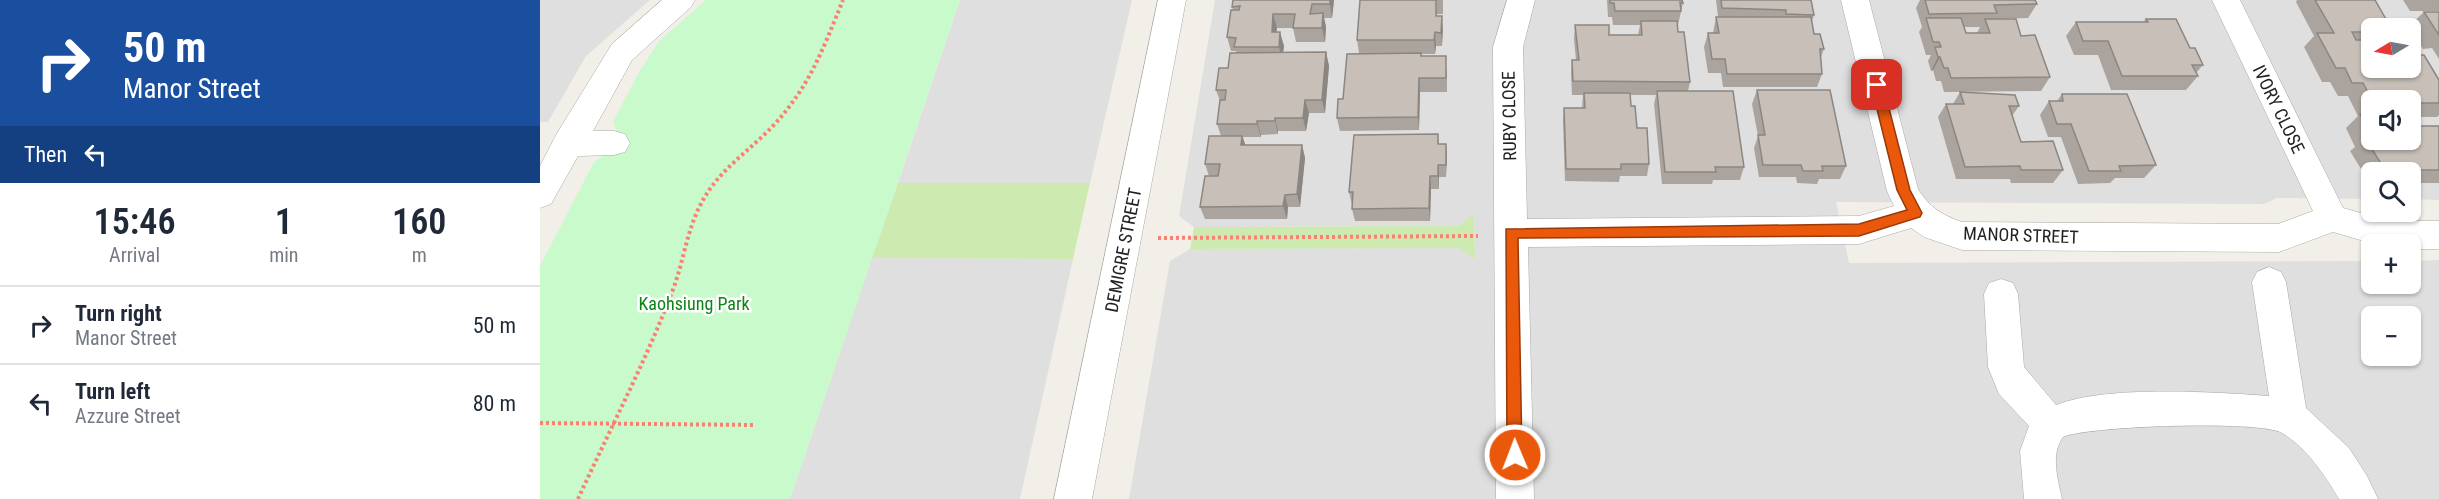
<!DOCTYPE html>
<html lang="en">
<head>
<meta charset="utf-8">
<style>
	body { margin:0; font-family:"Roboto Condensed",sans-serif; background:#f6f6f7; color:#1f2937; height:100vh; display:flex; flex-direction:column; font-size:22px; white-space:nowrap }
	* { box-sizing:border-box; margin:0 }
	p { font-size:20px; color:#747a83 }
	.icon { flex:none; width:33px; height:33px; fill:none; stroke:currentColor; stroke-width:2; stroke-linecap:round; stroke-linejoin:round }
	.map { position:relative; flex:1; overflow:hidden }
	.drawer { display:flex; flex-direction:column; background:#fff; width:540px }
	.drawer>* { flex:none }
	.guide { background:#1a4fa0; color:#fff; overflow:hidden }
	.needle { width:39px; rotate:260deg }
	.fabs { position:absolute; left:1821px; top:18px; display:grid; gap:12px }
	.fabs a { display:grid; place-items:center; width:60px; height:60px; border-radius:9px; background:#fff; box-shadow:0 2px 4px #0004; font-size:30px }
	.pin { position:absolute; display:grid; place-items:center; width:51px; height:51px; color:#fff; margin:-26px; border-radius:12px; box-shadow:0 3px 9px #0006 }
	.me { position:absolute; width:66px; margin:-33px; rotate:359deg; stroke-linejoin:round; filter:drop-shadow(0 0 4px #0008) }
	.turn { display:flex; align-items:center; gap:21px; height:126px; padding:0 24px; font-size:27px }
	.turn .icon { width:78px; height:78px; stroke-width:2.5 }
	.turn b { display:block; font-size:42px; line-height:51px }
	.then { display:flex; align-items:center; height:57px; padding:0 24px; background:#0003; gap:12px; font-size:22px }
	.eta { display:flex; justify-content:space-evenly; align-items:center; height:102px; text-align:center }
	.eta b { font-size:36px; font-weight:600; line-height:42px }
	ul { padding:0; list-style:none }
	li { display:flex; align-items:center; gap:18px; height:78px; padding:0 24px; border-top:2px solid #e0e1e3 }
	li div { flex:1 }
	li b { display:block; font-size:22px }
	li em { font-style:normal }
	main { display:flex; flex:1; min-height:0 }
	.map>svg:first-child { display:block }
</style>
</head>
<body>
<main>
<section class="drawer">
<div class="guide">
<div class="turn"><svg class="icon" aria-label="right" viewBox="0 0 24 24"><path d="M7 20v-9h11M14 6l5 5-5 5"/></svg><div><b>50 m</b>Manor Street</div></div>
<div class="then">Then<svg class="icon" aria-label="left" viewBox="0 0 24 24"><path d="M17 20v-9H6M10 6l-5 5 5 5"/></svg></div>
</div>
<div class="eta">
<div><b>15:46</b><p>Arrival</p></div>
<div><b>1</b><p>min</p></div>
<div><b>160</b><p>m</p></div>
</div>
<ul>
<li><svg class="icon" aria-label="right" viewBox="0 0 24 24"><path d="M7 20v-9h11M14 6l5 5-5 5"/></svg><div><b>Turn right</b><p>Manor Street</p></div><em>50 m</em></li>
<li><svg class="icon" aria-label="left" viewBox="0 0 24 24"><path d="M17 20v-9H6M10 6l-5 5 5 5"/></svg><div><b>Turn left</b><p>Azzure Street</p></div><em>80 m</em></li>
</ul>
</section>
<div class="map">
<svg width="1899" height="499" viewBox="0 0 1899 499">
	<rect width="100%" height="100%" fill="#f2efe9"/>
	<path fill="#e0dfdf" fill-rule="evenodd" d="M 0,0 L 110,0 L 46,56 L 8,122 L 0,122 Z
		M 420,0 L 592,0 L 550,183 L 358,183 Z
		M 675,0 L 1899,0 L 1899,200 L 1871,199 L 1870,172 L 1832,172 L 1831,199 L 1737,198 L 1724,204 L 1296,202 L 1309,263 L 1831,261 L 1832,284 L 1870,284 L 1871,261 L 1899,260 L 1899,499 L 589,499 L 630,261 L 650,249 L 919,248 L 935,258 L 934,215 L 918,226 L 654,227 L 639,216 ZM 1832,28 L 1870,28 L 1870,68 L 1832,68 ZM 1832,100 L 1870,100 L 1870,140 L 1832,140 ZM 1832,316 L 1870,316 L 1870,356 L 1832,356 Z
		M 332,258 L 533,259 L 480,499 L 250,499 Z"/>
	<path fill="#cdebb0" d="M 358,183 L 550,183 L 533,259 L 332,258 Z
		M 934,214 L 935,259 L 918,248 L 650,249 L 654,227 L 918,226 Z"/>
	<path fill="#c8facc" d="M 166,0 L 420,0 L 250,499 L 0,499 L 0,266 L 54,162 L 70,151 L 78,135 L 73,122 L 99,72 L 119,41 Z"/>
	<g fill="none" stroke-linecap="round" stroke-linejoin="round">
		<g stroke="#a9a9a9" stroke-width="1">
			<path id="minor" d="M 122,0 L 155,0 L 151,7 L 92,60 L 53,131 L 74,131 L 85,134 L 90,143 L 85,152 L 74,155 L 38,156 L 11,204 L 0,208 L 0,166 L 16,135 L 72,44 Z
				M 618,0 L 646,0 L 552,499 L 514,499 Z
				M 967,0 L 995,0 L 983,47 L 987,219 L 1319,216 L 1354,206 L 1347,191 L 1301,0 L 1329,0 L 1378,189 C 1389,207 1402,215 1422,222 L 1738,224 L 1773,211 L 1672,0 L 1700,0 L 1803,208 L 1849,221 L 1899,221 L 1899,249 L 1870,249 L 1870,244 L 1834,244 L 1793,232 L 1739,252 L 1422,250 L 1384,237 L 1371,228 L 1319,244 L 988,247 L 994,499 L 956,499 L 953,47 Z
				M 1729,267 L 1741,272 L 1746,282 L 1766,408 L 1809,448 L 1827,476 L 1838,499 L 1799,499 C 1786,476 1766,447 1742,433 C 1721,420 1547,426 1523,437 C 1510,455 1518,479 1522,499 L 1484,499 L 1480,451 L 1489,426 L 1459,394 L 1448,367 L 1444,294 L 1449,283 L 1461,279 L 1473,283 L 1478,294 L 1484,367 L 1516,405 C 1566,385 1674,392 1729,396 L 1712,282 L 1717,272 Z"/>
		</g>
		<path stroke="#fa8072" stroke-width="4" stroke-dasharray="3 3" stroke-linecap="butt" d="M 618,238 L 938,236
			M 0,423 L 216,425
			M 38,499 C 69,431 106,361 132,292 C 144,262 146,231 162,202 C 178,171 209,151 233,126 C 270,86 283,49 303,0"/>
		<use href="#minor" fill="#fff" fill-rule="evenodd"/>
	</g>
	<path fill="#aba49e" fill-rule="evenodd" d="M 693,0 L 794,0 L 792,18 L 784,18 L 786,27 L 785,42 L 756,42 L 753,28 L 737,28 L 736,32 L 744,46 L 743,52 L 786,52 L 789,66 L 785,113 L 769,113 L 766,131 L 738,131 L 738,134 L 721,135 L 721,137 L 703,137 L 705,145 L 762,145 L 765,158 L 760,207 L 748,207 L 747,219 L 665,219 L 660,207 L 669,176 L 665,164 L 681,136 L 677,124 L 680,101 L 676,90 L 696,53 L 696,51 L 691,51 L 687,37 L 693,10 L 692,7 Z
		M 820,0 L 903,0 L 903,14 L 897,14 L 897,16 L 902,16 L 902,46 L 896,46 L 895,54 L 881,54 L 882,56 L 907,70 L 907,92 L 880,92 L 879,130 L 800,131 L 797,118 L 819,53 L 817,40 Z
		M 1067,0 L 1142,0 L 1143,3 L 1138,25 L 1138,32 L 1150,82 L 1148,91 L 1204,167 L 1200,180 L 1173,180 L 1172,184 L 1122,184 L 1114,104 L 1116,95 L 1090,95 L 1091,106 L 1097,128 L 1109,164 L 1107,176 L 1080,176 L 1079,182 L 1025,181 L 1023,121 L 1024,108 L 1042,108 L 1043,95 L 1032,95 L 1031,73 L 1032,60 L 1036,60 L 1034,39 L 1035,25 L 1069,35 L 1098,35 L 1100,25 L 1073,25 L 1072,17 L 1068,17 Z
		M 1176,0 L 1271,0 L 1274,15 L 1272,21 L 1274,34 L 1284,49 L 1281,57 L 1282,74 L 1277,87 L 1183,87 L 1181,73 L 1168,73 L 1164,47 L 1168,33 L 1173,33 L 1176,17 L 1178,17 Z
		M 1380,0 L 1495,0 L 1497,4 L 1488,18 L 1454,19 L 1481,36 L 1510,77 L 1501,91 L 1404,92 L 1401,81 L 1396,81 L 1393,70 L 1391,71 L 1388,61 L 1391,55 L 1386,55 L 1379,32 L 1382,27 L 1376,8 ZM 1424,27 L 1440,27 L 1437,33 L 1426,33 Z
		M 1757,0 L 1835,0 L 1851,28 L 1832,28 L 1832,68 L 1899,80 L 1899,115 L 1897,117 L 1870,117 L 1870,100 L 1832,100 L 1832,140 L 1899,126 L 1899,183 L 1870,183 L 1870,172 L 1832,172 L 1832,182 L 1829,182 L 1810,151 L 1815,147 L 1806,128 L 1818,116 L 1808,96 L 1798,96 L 1790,82 L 1782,82 L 1764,47 L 1774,36 L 1756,2 Z
		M 1863,0 L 1899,0 L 1899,11 L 1870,11 Z
		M 1884,12 L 1899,12 L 1899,59 L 1892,48 L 1883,49 L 1869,26 Z
		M 1606,19 L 1650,48 L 1663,65 L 1656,73 L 1658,76 L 1646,90 L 1571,90 L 1558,55 L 1534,55 L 1526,36 L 1536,22 L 1603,22 Z
		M 1217,90 L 1306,166 L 1300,179 L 1279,179 L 1277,184 L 1257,183 L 1256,177 L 1219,177 L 1214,148 L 1218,136 L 1212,104 Z
		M 1420,92 L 1479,106 L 1472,116 L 1481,142 L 1523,170 L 1513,183 L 1471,183 L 1470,179 L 1416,179 L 1398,117 L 1406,104 L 1413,104 Z
		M 1522,94 L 1616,165 L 1604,178 L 1575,178 L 1570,183 L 1538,184 L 1521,137 L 1508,137 L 1500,115 L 1509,101 L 1517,101 Z
		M 898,134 L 899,144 L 906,144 L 906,177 L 899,177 L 899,189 L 891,189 L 890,221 L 815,221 L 812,209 L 812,205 L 809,192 Z"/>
	<path fill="#8b8681" d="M 790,0 L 794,0 L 792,18 L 790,4 Z
		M 783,13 L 786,27 L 785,42 L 782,28 Z
		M 733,14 L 737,28 L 735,45 L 732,32 Z
		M 902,16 L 903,30 L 902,46 L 901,33 Z
		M 740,32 L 744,46 L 742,60 L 739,47 Z
		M 895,32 L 896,46 L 895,54 L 894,40 Z
		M 786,52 L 789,66 L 785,113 L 782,100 Z
		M 1398,57 L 1400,57 L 1393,70 L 1391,71 Z
		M 879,78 L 880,92 L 879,130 L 878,117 Z
		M 765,100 L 769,113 L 766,131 L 763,118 Z
		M 735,118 L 738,131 L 738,134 L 735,121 Z
		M 717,121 L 721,135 L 721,137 L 717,124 Z
		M 702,136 L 707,149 L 701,145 Z
		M 906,144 L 907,157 L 906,177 Z
		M 762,145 L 765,158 L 760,207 L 757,194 Z
		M 898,165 L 899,177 L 899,189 L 898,176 Z
		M 890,176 L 891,189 L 890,221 L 889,208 Z
		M 745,195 L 748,207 L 747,219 L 743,206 Z"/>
	<path fill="#c7bfb8" stroke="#8b8681" stroke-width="1.5" d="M 693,0 L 790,0 L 790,4 L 772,4 L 770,14 L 783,13 L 782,28 L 753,28 L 755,14 L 733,14 L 732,32 L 740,32 L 739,47 L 694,47 L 696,38 L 687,37 L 691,10 L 699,10 L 700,6 L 692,7 Z
		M 820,0 L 896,0 L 896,16 L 902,16 L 901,33 L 895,32 L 894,40 L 817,40 Z
		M 1070,0 L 1142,0 L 1143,3 L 1140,2 L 1141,11 L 1075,11 L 1074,3 L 1070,3 Z
		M 1181,0 L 1271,0 L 1274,15 L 1246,14 L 1246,10 L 1182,8 Z
		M 1385,0 L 1495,0 L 1497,4 L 1454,5 L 1457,13 L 1389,14 Z
		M 1775,0 L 1835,0 L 1851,28 L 1824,28 L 1826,32 L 1812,32 L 1816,40 L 1832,40 L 1832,68 L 1870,68 L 1870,55 L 1884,55 L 1899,80 L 1899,103 L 1870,103 L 1870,100 L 1832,100 L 1823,83 L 1812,83 L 1805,68 L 1796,68 L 1777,33 L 1794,33 Z
		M 1884,12 L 1899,12 L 1899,35 Z
		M 1176,17 L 1271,17 L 1274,34 L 1280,34 L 1284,49 L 1280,49 L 1282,74 L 1187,74 L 1185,59 L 1172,59 L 1168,33 L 1179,33 Z
		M 1386,18 L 1421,18 L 1426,33 L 1450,33 L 1445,19 L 1476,19 L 1481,36 L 1495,35 L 1510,77 L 1411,78 L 1408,68 L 1404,68 L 1400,57 L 1398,57 L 1395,47 L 1401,47 L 1399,42 L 1393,42 Z
		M 1606,19 L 1636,19 L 1650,48 L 1655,48 L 1663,65 L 1652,65 L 1658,76 L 1582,76 L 1568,41 L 1543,41 L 1536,22 L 1608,22 Z
		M 1101,21 L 1137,21 L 1138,32 L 1144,32 L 1150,82 L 1033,81 L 1032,60 L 1039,60 L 1035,25 L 1069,25 L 1069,35 L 1102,35 Z
		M 786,52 L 782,100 L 765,100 L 763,118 L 735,118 L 735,121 L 717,121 L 717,124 L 677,124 L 680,100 L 685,100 L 686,90 L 676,90 L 679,68 L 688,68 L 690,53 Z
		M 881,53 L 881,56 L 906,56 L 906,78 L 879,78 L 878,117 L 797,118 L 798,99 L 803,99 L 807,54 Z
		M 1217,90 L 1290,90 L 1306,166 L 1282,166 L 1283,171 L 1263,171 L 1261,165 L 1223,165 L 1218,135 L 1225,135 Z
		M 1117,91 L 1193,91 L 1204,167 L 1175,167 L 1176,172 L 1125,172 Z
		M 1420,92 L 1475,95 L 1479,106 L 1469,106 L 1481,142 L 1513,141 L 1523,170 L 1481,170 L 1480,166 L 1425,167 L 1406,104 L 1424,104 Z
		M 1044,93 L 1090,93 L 1091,106 L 1095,106 L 1097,128 L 1107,128 L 1109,164 L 1081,164 L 1081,169 L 1026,169 L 1024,108 L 1045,108 Z
		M 1522,94 L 1587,94 L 1616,165 L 1579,166 L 1581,171 L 1549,171 L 1531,124 L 1517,124 L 1509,101 L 1523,101 Z
		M 1820,114 L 1832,115 L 1832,136 Z
		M 1870,126 L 1899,126 L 1899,170 L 1845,170 L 1825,138 L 1832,138 L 1832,140 L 1870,140 Z
		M 898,134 L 898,144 L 906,144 L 906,165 L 898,165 L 898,176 L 890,176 L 889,208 L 812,209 L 813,192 L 809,192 L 814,135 Z
		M 669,136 L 702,136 L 701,145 L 762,145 L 757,194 L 745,195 L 743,206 L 660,207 L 665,176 L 678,176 L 680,164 L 665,164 Z"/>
	<path fill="#ea580c" stroke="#983908" stroke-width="1.5" d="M 1337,80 L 1343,85 L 1370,190 L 1382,213 L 1380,217 L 1319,236 L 978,238 L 982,455 L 980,460 L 975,462 L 969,460 L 967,455 L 966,229 L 1319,224 L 1367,210 L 1357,190 L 1331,85 Z"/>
	<g text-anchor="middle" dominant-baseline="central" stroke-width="5" stroke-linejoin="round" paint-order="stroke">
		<g font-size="18" fill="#222" stroke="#fff">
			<text transform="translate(1739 109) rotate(64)">IVORY CLOSE</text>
			<text transform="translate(969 116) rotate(-91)">RUBY CLOSE</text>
			<text transform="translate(1481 235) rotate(2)">MANOR STREET</text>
			<text transform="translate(583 250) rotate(-79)">DEMIGRE STREET</text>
		</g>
		<g font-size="18" fill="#0c8416" stroke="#fff">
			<text x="154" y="303">Kaohsiung Park</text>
		</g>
	</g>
</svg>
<div class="fabs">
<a><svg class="needle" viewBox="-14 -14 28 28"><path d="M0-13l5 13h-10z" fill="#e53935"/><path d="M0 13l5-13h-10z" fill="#747a83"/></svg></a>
<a><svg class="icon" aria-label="sound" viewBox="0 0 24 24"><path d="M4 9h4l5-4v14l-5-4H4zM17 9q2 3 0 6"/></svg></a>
<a><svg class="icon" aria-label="search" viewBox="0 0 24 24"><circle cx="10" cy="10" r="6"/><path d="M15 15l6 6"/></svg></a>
<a>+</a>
<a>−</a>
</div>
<div class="pin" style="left:1337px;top:85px;background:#d93025"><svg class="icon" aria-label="arrive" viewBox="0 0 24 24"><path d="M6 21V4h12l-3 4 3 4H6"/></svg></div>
<svg class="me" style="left:975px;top:455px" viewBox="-20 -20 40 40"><circle r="17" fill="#ea580c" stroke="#fff" stroke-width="3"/><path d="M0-11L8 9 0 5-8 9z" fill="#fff"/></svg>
</div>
</main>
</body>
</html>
